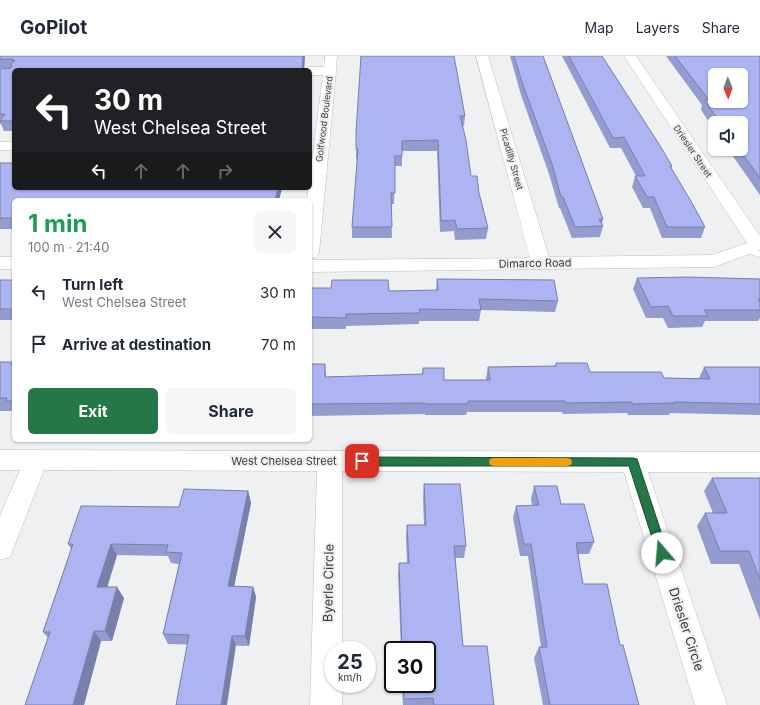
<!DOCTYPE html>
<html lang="en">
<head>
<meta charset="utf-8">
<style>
	body { margin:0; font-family:Inter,sans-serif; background:#f6f6f7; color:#1f2937; height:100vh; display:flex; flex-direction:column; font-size:15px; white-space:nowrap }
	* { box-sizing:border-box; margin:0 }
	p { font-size:13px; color:#747a83 }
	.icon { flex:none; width:22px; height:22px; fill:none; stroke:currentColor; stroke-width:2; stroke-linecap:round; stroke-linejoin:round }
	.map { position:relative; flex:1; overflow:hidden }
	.side { position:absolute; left:12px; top:142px; width:300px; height:244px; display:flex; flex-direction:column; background:#fff; border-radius:6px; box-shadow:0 1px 3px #0004 }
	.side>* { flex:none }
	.hud { position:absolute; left:12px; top:12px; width:300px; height:122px; border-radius:6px; box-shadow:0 1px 3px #0004; background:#202124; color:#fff; overflow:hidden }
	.needle { width:26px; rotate:179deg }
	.fabs { position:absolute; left:708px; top:12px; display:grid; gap:8px }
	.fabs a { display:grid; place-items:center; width:40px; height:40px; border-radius:6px; background:#fff; box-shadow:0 1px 3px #0004; font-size:20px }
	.speed { position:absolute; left:324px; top:585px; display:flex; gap:8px; font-size:20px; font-weight:700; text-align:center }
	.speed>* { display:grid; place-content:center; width:52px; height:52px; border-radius:50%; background:#fff; box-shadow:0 1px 3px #0004; line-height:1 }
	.speed small { font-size:10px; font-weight:400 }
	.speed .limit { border:2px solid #111; border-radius:6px; background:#fff; color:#111 }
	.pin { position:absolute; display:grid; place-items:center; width:34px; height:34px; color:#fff; margin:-17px; border-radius:8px; box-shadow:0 2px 6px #0006 }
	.me { position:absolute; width:44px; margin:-22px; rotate:342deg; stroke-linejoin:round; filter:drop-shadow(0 0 3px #0008) }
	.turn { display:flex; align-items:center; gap:14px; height:84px; padding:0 16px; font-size:18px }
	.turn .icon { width:52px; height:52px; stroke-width:2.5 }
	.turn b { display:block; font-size:28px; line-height:34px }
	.lanes { display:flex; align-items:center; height:38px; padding:0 16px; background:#0003; justify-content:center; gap:20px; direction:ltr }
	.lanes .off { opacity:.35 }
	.round { display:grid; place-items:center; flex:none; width:42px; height:42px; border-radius:6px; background:#f6f6f7 }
	.head { display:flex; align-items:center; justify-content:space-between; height:68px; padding:0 16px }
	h1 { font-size:24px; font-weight:700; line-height:30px; color:#1e9e55 }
	.primary-button { display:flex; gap:8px; margin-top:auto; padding:8px 16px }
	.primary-button a { flex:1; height:46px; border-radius:6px; background:#257748; color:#fff; font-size:16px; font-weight:700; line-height:46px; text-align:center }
	.primary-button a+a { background:#f6f6f7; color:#1f2937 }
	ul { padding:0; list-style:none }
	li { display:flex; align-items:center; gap:12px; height:52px; padding:0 16px }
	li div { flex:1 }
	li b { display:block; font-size:15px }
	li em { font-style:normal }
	header { display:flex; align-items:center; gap:24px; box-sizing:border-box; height:56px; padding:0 20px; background:#fff; border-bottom:1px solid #e0e1e3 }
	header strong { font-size:19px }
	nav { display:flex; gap:22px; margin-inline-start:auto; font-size:14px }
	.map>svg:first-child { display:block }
</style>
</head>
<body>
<header>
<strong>GoPilot</strong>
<nav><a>Map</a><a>Layers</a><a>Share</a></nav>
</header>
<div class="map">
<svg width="760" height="649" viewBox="0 0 760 649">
	<rect width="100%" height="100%" fill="#eff0f2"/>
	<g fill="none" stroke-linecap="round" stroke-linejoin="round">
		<g stroke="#bdbec0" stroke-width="1">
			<path id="service" d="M 745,191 L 760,195 L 760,201 L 742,196 L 740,194 Z"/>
		</g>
		<g stroke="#bdbec0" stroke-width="1">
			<path id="minor" d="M 325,0 L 337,0 L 336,15 L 319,197 L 316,201 L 310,202 L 310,144 L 307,144 L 323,19 L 310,19 L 310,14 L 304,14 L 310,11 L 324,11 Z
				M 476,0 L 488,0 L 549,201 L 712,199 L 747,187 L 624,0 L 636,0 L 760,180 L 760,194 L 714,211 L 310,216 L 310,204 L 530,202 Z
				M 0,86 L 14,86 L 14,94 L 0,94 Z
				M 0,201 L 14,201 L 14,213 L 0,213 Z
				M 0,394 L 760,396 L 760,416 L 648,416 L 727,649 L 695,649 L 624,416 L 342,415 L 342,594 L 333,594 L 333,628 L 342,628 L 342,649 L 310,649 L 317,415 L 44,414 L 10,501 L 0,504 L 0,460 L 20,414 L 0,414 Z"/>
		</g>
		<use href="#service" fill="#fff" fill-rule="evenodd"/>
		<use href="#minor" fill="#fff" fill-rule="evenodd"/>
	</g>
	<path fill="#949ccf" d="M 0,0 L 305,0 L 304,14 L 14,14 L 14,75 L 4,75 L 1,68 L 0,68 L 0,13 L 11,12 L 0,12 Z
		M 361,0 L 465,60 L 464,70 L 462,70 L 471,120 L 479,137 L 488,172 L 486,183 L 455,184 L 454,175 L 440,176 L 437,95 L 402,95 L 402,110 L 395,110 L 394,148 L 391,148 L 392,182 L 352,182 L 352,171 L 357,103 L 356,103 L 356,93 Z
		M 510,0 L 543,0 L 603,163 L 602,168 L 603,170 L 600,181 L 572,182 L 560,152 L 559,152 L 549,118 L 521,39 Z
		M 562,0 L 602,0 L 672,110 L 671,113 L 705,171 L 701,182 L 662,182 L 650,152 L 643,152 L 632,131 L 635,120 L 636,120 L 621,92 L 610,92 Z
		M 666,0 L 760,0 L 760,139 L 728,93 L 741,93 L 741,67 L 715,67 L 715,75 L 701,54 L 702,49 Z
		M 0,107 L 14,132 L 282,132 L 279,144 L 14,144 L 14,173 L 0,173 Z
		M 637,222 L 760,223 L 760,262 L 758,265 L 705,265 L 702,271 L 668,272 L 663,262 L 646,262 L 633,233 Z
		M 437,223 L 558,245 L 555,256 L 481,254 L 479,265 L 419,265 L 419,268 L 346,270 L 346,273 L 311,273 L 310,263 L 310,232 L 389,235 L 436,234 Z
		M 0,224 L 14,224 L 14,264 L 0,264 Z
		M 0,306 L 13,306 L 14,307 L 14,357 L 12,355 L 0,355 Z
		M 556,307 L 590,316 L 664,322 L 699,322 L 704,311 L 760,311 L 760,359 L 670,357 L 669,359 L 628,359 L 627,357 L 563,358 L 562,356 L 467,356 L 466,359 L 425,359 L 425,358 L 310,360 L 310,308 L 326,321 L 422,318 L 423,312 L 444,324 L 486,324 L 486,322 L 488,311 L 555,310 Z
		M 712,422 L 760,422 L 760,564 L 739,508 L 711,508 L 697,470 L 705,457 L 713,457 L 704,435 Z
		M 424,428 L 466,490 L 464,502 L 455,502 L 463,590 L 494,649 L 403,649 L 402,628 L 427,628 L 427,594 L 401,594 L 398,518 L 399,507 L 407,507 L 406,480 L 407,469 L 424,469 L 423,441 Z
		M 534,430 L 561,448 L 594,486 L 589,498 L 578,498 L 583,528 L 620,589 L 639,649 L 543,649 L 534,602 L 539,591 L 541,591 L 528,500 L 520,500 L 513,462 L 516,450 L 532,449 L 531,443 Z
		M 248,435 L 251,447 L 234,530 L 253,531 L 256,541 L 249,590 L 168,588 L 163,578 L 179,508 L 171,507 L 168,500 L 117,499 L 107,531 L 124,542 L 112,585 L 101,585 L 84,649 L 25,649 L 48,582 L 43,576 L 71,493 L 68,488 L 179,451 Z"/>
	<path fill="#787fa9" d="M 303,0 L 305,0 L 304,14 L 302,14 Z
		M 278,132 L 282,132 L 279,144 L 275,144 Z
		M 325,308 L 326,319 L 326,332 L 325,321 Z
		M 248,435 L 251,447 L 232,541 L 228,530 Z
		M 111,488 L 117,499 L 104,542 L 97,531 Z
		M 117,531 L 124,542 L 112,585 L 105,575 Z
		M 253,531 L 256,541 L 249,590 L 245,580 Z
		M 94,575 L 101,585 L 84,649 L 73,649 Z
		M 232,580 L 236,589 L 227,649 L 221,649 Z"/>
	<path fill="#acb5f1" stroke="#787fa9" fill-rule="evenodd" d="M 0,0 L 303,0 L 302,14 L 14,14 L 14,65 L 0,65 L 5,58 L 0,58 L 0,13 L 11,12 L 12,6 L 15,5 L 13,3 L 0,3 Z
		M 361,0 L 454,0 L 465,60 L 460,60 L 466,84 L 471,120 L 477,120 L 479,137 L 488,172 L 457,173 L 455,164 L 441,165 L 438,84 L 402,85 L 402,100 L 395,100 L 395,137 L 391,137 L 392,171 L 352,171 L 358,93 L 356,93 L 356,76 Z
		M 514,0 L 543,0 L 603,163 L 599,163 L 603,170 L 575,171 L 563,141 L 561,141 L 552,108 L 523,29 Z
		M 569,0 L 602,0 L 659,88 L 672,110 L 670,110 L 692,147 L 705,171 L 667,171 L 654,141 L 647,141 L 635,120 L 645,120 L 624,81 L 613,82 Z
		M 675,0 L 760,0 L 760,122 L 739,93 L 741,93 L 741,67 L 721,67 L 704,44 L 709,44 ZM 715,19 L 741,19 L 741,45 L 715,45 Z
		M 0,107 L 14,107 L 14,132 L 278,132 L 275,144 L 14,144 L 14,162 L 0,162 Z
		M 687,221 L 760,223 L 760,243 L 758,243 L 760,247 L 760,254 L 704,254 L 708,260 L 673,260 L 668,250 L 651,251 L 637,222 Z
		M 437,223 L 554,224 L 558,245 L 479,243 L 481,254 L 419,253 L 420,257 L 346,258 L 346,262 L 310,261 L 311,251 L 310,251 L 310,232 L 331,232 L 332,224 L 388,224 L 389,235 L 438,234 Z
		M 0,224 L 14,224 L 14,253 L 0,253 Z
		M 0,306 L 13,306 L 11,309 L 14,309 L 14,345 L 6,345 L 7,342 L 0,342 Z
		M 556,307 L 587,307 L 590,316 L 661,316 L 664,322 L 710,323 L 704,311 L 760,311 L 760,348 L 674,346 L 674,347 L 632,348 L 632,346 L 566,347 L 565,345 L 468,345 L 468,348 L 426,348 L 425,347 L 310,348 L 310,308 L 325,308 L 325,321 L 423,318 L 423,312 L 444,312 L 444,324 L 490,324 L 488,311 L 556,310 Z
		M 712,422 L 760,422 L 760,524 L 749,495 L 720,495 L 705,457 L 727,457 Z
		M 424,428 L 460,428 L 466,490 L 454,490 L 463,590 L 487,590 L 494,649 L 434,649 L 433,642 L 404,643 L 403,628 L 427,628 L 427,594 L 402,594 L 399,507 L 409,507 L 407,469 L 426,469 Z
		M 534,430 L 557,430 L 561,448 L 584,448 L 594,486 L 576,487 L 583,528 L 607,528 L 620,589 L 623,589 L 639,649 L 550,649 L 539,591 L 547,591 L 531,488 L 524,488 L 516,450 L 539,449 Z
		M 184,433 L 248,435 L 228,530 L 253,531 L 245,580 L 232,580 L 221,649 L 176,649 L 189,579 L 163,578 L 182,497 L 166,496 L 168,489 L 111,488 L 97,531 L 117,531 L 105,575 L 94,575 L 73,649 L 25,649 L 50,576 L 43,576 L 73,488 L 68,488 L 81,450 L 179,451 Z"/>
	<path fill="#257748" stroke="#184d2f" d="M 362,401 L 633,402 L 637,403 L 638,406 L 668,497 L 666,501 L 662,502 L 658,501 L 657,497 L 629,410 L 362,410 L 359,408 L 357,405 L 359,402 Z"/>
	<path fill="#f59e0b" d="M 494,402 L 567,402 L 571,403 L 572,406 L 571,409 L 567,410 L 494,410 L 490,409 L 489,406 L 490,403 Z"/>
	<g text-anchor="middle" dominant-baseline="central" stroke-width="4" stroke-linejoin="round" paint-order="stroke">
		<g font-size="9" fill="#3a3a3b" stroke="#eff0f2">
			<text transform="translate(324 63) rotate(-83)">Golfwood Boulevard</text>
			<text transform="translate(693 95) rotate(56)">Driesler Street</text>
			<text transform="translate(512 103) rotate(74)">Picadilly Street</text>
		</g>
		<g font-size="11" fill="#3a3a3b" stroke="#eff0f2">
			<text transform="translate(535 207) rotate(-1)">Dimarco Road</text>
			<text x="284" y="405">West Chelsea Street</text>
		</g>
		<g font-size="13" fill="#3a3a3b" stroke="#eff0f2">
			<text transform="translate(328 527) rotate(-89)">Byerle Circle</text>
			<text transform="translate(687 573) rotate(72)">Driesler Circle</text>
		</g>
	</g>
</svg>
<div class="fabs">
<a><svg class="needle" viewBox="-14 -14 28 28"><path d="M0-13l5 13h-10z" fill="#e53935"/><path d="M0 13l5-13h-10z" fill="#747a83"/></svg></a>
<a><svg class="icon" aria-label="sound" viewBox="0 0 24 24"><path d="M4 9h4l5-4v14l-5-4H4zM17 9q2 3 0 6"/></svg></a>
</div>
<div class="speed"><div>25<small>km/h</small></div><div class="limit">30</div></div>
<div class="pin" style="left:362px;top:405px;background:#d93025"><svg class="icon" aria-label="arrive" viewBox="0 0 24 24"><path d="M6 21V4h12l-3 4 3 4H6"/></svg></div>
<svg class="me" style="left:662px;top:497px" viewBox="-20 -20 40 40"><circle r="19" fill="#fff"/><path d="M0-13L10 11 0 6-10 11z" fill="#257748"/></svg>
<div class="hud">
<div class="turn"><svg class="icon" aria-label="left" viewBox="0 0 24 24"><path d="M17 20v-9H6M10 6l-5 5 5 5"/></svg><div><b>30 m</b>West Chelsea Street</div></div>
<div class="lanes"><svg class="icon" aria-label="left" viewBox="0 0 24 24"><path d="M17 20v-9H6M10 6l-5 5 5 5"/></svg><svg class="icon off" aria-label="ahead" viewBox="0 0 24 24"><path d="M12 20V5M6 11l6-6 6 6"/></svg><svg class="icon off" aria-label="ahead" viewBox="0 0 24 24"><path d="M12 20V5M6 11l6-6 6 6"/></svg><svg class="icon off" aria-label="right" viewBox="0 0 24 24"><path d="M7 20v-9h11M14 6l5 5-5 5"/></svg></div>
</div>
<section class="side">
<div class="head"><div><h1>1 min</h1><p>100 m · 21:40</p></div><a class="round"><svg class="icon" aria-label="close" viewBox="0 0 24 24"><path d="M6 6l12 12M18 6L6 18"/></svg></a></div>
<ul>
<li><svg class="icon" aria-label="left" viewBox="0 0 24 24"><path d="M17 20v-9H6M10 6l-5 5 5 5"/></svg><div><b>Turn left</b><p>West Chelsea Street</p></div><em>30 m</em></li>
<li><svg class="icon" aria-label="arrive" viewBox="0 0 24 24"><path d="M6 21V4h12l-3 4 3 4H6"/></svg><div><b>Arrive at destination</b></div><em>70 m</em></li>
</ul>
<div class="primary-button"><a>Exit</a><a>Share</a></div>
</section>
</div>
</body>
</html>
